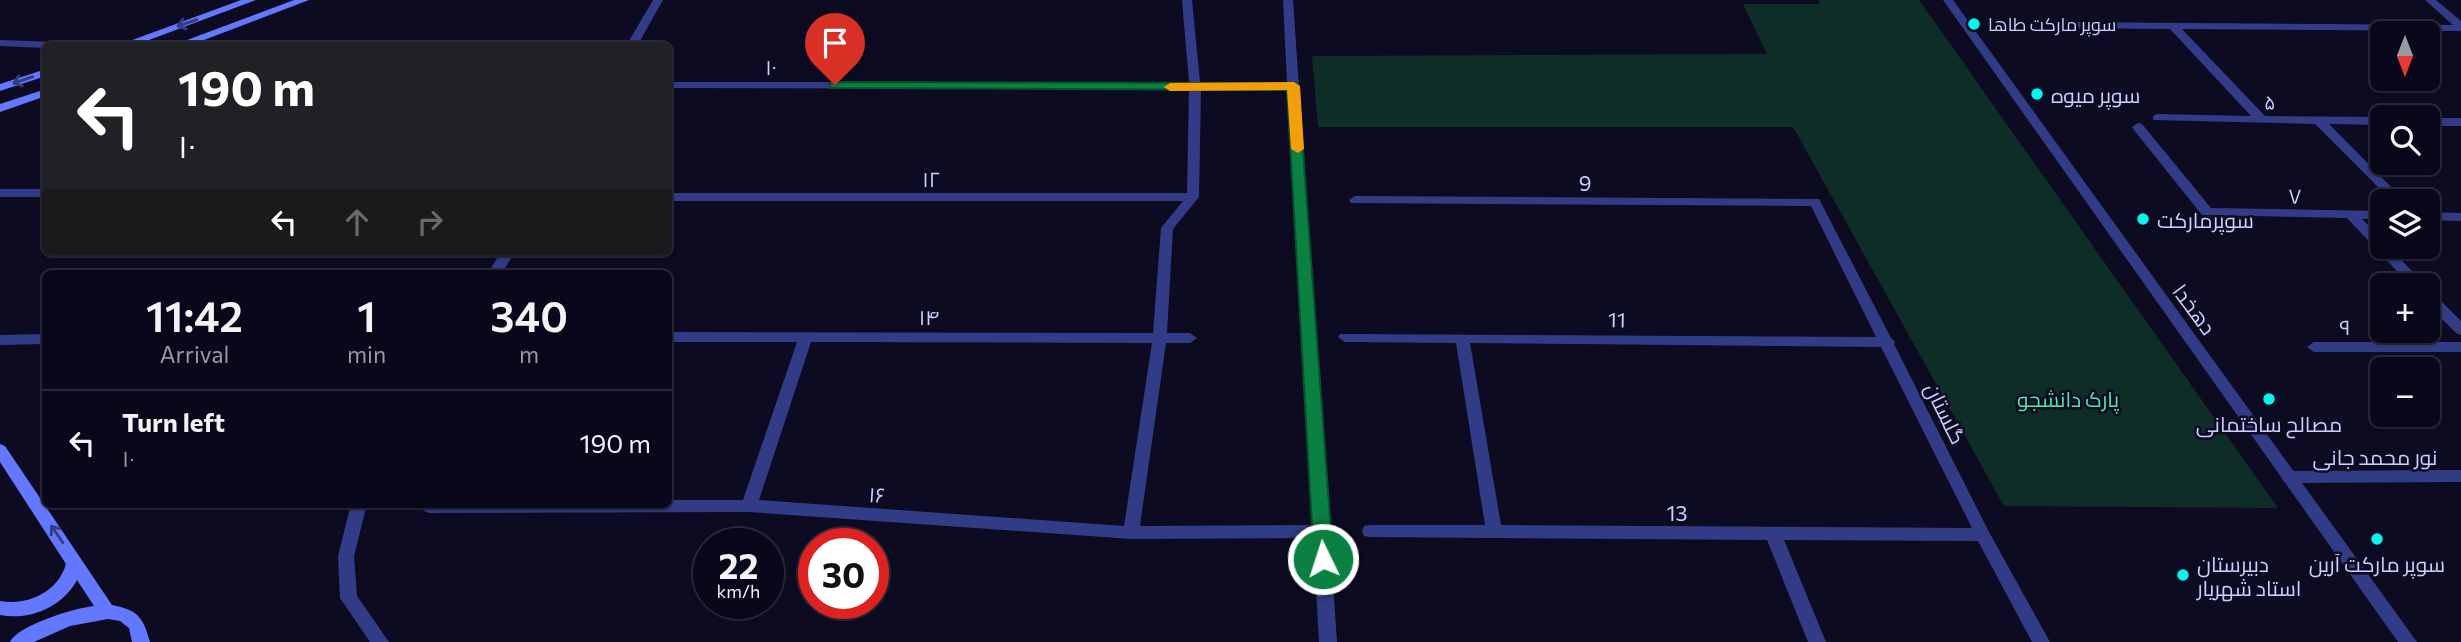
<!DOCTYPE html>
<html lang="en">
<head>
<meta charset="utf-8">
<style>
	body { margin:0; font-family:Commissioner,Cairo,sans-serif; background:#171627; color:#f1f3f6; height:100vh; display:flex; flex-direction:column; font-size:26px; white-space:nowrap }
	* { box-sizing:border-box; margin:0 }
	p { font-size:23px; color:#999aa2 }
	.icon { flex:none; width:38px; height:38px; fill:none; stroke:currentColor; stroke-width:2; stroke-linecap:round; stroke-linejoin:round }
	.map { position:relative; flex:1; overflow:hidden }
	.sheet { position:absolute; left:42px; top:270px; width:630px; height:238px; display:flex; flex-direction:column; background:#09081a; border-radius:10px; box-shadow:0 2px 5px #0004,0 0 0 2px #292939 }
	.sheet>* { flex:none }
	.hud { position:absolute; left:42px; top:42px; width:630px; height:214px; border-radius:10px; box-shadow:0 2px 5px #0004,0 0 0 2px #292939; background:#202124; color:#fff; overflow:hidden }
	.needle { width:46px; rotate:180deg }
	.controls { position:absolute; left:2370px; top:21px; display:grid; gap:14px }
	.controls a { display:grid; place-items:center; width:70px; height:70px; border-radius:10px; background:#09081a; box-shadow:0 2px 5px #0004,0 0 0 2px #292939; font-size:35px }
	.speed { position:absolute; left:693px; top:528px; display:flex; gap:14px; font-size:35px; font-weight:700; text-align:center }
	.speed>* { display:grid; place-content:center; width:91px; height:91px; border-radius:50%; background:#09081a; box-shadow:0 2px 5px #0004,0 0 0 2px #292939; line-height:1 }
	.speed small { font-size:18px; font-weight:400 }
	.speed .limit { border:10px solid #d22; background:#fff; color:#111 }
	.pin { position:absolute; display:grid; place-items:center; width:60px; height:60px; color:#fff; margin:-72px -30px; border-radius:50% 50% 50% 0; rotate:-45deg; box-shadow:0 0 7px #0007 }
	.pin .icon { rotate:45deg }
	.me { position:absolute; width:77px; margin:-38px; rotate:356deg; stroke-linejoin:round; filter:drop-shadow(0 0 5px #0008) }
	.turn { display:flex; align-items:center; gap:24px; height:147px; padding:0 21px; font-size:32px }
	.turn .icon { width:91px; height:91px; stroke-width:2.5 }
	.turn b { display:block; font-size:49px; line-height:60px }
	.lanes { display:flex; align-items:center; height:66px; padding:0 21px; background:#0003; justify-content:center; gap:35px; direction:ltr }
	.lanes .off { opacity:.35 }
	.eta { display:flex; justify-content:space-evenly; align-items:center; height:119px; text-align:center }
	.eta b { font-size:42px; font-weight:600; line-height:49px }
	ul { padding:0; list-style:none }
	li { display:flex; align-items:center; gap:21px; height:105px; padding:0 21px; border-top:2px solid #292939 }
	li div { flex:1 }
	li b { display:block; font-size:26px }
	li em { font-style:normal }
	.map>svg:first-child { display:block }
</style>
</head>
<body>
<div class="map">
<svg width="2461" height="642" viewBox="0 0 2461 642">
	<rect width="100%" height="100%" fill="#0c0b22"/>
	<path fill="#0e2d27" d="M 1818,0 L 1919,0 L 2278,508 L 2004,506 L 1793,127 L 1318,127 L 1312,56 L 1767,54 L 1743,4 L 1820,4 Z"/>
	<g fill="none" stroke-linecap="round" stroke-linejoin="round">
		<path fill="#323c86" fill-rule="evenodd" d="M 1182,0 L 1192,0 L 1200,82 L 1287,83 L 1283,0 L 1293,0 L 1337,642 L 1319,642 L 1313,538 L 1131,539 L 749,512 L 430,513 L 424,511 L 422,507 L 424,504 L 668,504 L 668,500 L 743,500 L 797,342 L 668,342 L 668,332 L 1153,333 L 1161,228 L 1183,201 L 668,201 L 668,193 L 1187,193 L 1189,89 L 668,88 L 668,82 L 1189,82 ZM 1201,89 L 1288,89 L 1313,525 L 1140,526 L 1166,343 L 1190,343 L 1197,338 L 1190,333 L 1167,333 L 1173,229 L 1199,197 ZM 811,342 L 1152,343 L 1124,526 L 759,500 Z
			M 2425,0 L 2436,0 L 2461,21 L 2461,31 L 2182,29 L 2265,116 L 2382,117 L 2382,125 L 2329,124 L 2405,201 L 2392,201 L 2315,124 L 2153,120 L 2153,116 L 2157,114 L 2251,116 L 2170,29 L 2057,28 L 2052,25 L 2057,22 L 2453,25 Z
			M 0,40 L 84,43 L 89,46 L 46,46 L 46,48 L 0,46 Z
			M 2427,118 L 2461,118 L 2461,126 L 2427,126 Z
			M 2138,123 L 2142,124 L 2211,208 L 2382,211 L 2382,219 L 2362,219 L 2382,239 L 2382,247 L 2389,247 L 2425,285 L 2410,285 L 2347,218 L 2202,215 L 2134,130 L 2132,127 Z
			M 0,189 L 46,189 L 46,197 L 0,197 Z
			M 1355,196 L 1819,199 L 1891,338 L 1895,342 L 1894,344 L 1989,532 L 2050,642 L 2032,642 L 1978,541 L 1784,540 L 1826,642 L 1808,642 L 1767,540 L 1370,537 L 1364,536 L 1362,531 L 1364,526 L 1370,525 L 1485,525 L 1456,343 L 1345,342 L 1338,337 L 1340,334 L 1876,337 L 1811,206 L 1351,203 L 1349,200 ZM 1470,343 L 1881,347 L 1972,528 L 1501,525 Z
			M 2427,212 L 2461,213 L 2461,221 L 2427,220 Z
			M 2427,290 L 2432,292 L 2461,321 L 2461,335 L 2456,333 L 2427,304 Z
			M 46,334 L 46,344 L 0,345 L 0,335 Z
			M 2314,342 L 2461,342 L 2461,352 L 2314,352 L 2307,347 Z
			M 2461,470 L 2461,482 L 2289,483 L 2283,481 L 2281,477 L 2283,473 L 2289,471 Z"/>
		<path fill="#323c86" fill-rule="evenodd" d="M 653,0 L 663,0 L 637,46 L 626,46 Z
			M 1943,0 L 1953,0 L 2417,642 L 2398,642 Z
			M 501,252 L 515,252 L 502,273 L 488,273 Z
			M 351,504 L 367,504 L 354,556 L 357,596 L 389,642 L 370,642 L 340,598 L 338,556 Z"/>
		<path fill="#6477ff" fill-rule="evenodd" d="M 241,0 L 256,0 L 133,46 L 116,46 Z
			M 294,0 L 309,0 L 188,46 L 171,46 Z
			M 46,69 L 46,76 L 0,91 L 0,84 Z
			M 46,89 L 46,96 L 0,112 L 0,104 Z
			M 0,444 L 5,446 L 112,605 C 138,610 143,617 150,642 L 132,642 L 129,628 L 120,621 L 108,619 L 70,626 L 34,642 L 10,642 C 18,625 75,608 94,606 L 77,580 C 63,607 29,621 0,615 L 0,601 C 28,606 58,592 66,564 L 0,462 Z"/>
	</g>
	<defs><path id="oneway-shaft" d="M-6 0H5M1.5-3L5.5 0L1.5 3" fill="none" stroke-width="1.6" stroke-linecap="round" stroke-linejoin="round" transform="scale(1.75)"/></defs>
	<g stroke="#343c85">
		<use href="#oneway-shaft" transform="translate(187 23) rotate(161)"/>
		<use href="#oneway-shaft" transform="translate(23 80) rotate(161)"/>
		<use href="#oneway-shaft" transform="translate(57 534) rotate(-124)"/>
	</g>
	<path fill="#0b8043" stroke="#07532c" stroke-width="2" d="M 835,82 L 1298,83 L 1333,559 L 1330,564 L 1323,566 L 1316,564 L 1314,559 L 1287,90 L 830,88 L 830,83 Z"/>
	<path fill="#f59e0b" d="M 1294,82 L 1300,86 L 1304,149 L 1298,153 L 1291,149 L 1287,90 L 1170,91 L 1164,87 L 1170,83 Z"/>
	<g fill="#00f8eb" stroke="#0c0b22" stroke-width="2.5">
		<circle cx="1974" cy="24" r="7"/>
		<circle cx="2037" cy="94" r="7"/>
		<circle cx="2143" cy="219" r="7"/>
		<circle cx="2269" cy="399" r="7"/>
		<circle cx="2377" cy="539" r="7"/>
		<circle cx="2183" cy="575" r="7"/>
	</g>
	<g text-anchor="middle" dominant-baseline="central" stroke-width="5" stroke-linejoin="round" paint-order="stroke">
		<g font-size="18" fill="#cdcfff" stroke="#0c0b22" text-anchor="start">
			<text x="1988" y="24">سوپر مارکت طاها</text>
		</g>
		<g font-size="21" fill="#cdcfff" stroke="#0c0b22">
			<text x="771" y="66">۱۰</text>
			<text transform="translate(2270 101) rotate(1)">۵</text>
			<text x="931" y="178">۱۲</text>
			<text x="1585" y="182">9</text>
			<text transform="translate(2295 195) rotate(1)">۷</text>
			<text transform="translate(2195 309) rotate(54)">دهخدا</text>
			<text x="929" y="316">۱۴</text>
			<text transform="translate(1617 319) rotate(1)">11</text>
			<text x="2345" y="326">۹</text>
			<text transform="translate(1946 413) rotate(64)">گلستان</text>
			<text x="2375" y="456">نور محمد جانی</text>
			<text transform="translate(877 494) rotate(4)">۱۶</text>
			<text x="1677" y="512">13</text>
		</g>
		<g font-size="21" fill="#cdcfff" stroke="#0c0b22" text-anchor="start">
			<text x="2051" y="94">سوپر میوه</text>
			<text x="2157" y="219">سوپرمارکت</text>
			<text x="2269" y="423" text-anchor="middle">مصالح ساختمانی</text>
			<text x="2197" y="563">دبیرستان<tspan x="2197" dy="24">استاد شهریار</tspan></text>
			<text x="2377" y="563" text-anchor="middle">سوپر مارکت آرین</text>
		</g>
		<g font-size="21" fill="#4fe9ab" stroke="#0c0b22">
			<text x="2068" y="398">پارک دانشجو</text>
		</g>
	</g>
</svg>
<div class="controls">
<a><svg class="needle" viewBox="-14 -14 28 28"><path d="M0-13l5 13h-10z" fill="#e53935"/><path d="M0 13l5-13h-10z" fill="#999aa2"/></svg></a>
<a><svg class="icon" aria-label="search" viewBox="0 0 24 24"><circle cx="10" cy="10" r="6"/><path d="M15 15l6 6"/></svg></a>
<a><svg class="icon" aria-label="layers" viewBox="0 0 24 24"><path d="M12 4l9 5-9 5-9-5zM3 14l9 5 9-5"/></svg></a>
<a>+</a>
<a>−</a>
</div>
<div class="speed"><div>22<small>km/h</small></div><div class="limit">30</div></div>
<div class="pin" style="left:835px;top:85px;background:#d93025"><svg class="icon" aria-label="arrive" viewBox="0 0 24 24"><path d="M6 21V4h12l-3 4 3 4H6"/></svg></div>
<svg class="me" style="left:1323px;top:559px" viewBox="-20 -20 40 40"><circle r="17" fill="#0b8043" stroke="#fff" stroke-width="3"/><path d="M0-11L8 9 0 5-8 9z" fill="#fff"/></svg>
<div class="hud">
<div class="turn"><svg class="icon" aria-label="left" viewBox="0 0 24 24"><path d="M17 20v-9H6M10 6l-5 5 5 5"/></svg><div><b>190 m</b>۱۰</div></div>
<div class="lanes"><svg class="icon" aria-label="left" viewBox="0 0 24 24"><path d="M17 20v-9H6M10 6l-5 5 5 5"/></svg><svg class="icon off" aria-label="ahead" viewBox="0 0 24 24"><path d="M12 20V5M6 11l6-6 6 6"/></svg><svg class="icon off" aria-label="right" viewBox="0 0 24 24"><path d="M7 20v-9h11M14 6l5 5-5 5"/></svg></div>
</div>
<section class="sheet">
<div class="eta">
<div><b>11:42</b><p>Arrival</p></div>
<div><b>1</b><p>min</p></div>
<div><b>340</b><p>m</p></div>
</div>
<ul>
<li><svg class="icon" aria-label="left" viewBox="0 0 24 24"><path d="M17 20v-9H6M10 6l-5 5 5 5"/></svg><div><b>Turn left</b><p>۱۰</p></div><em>190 m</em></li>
</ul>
</section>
</div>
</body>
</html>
